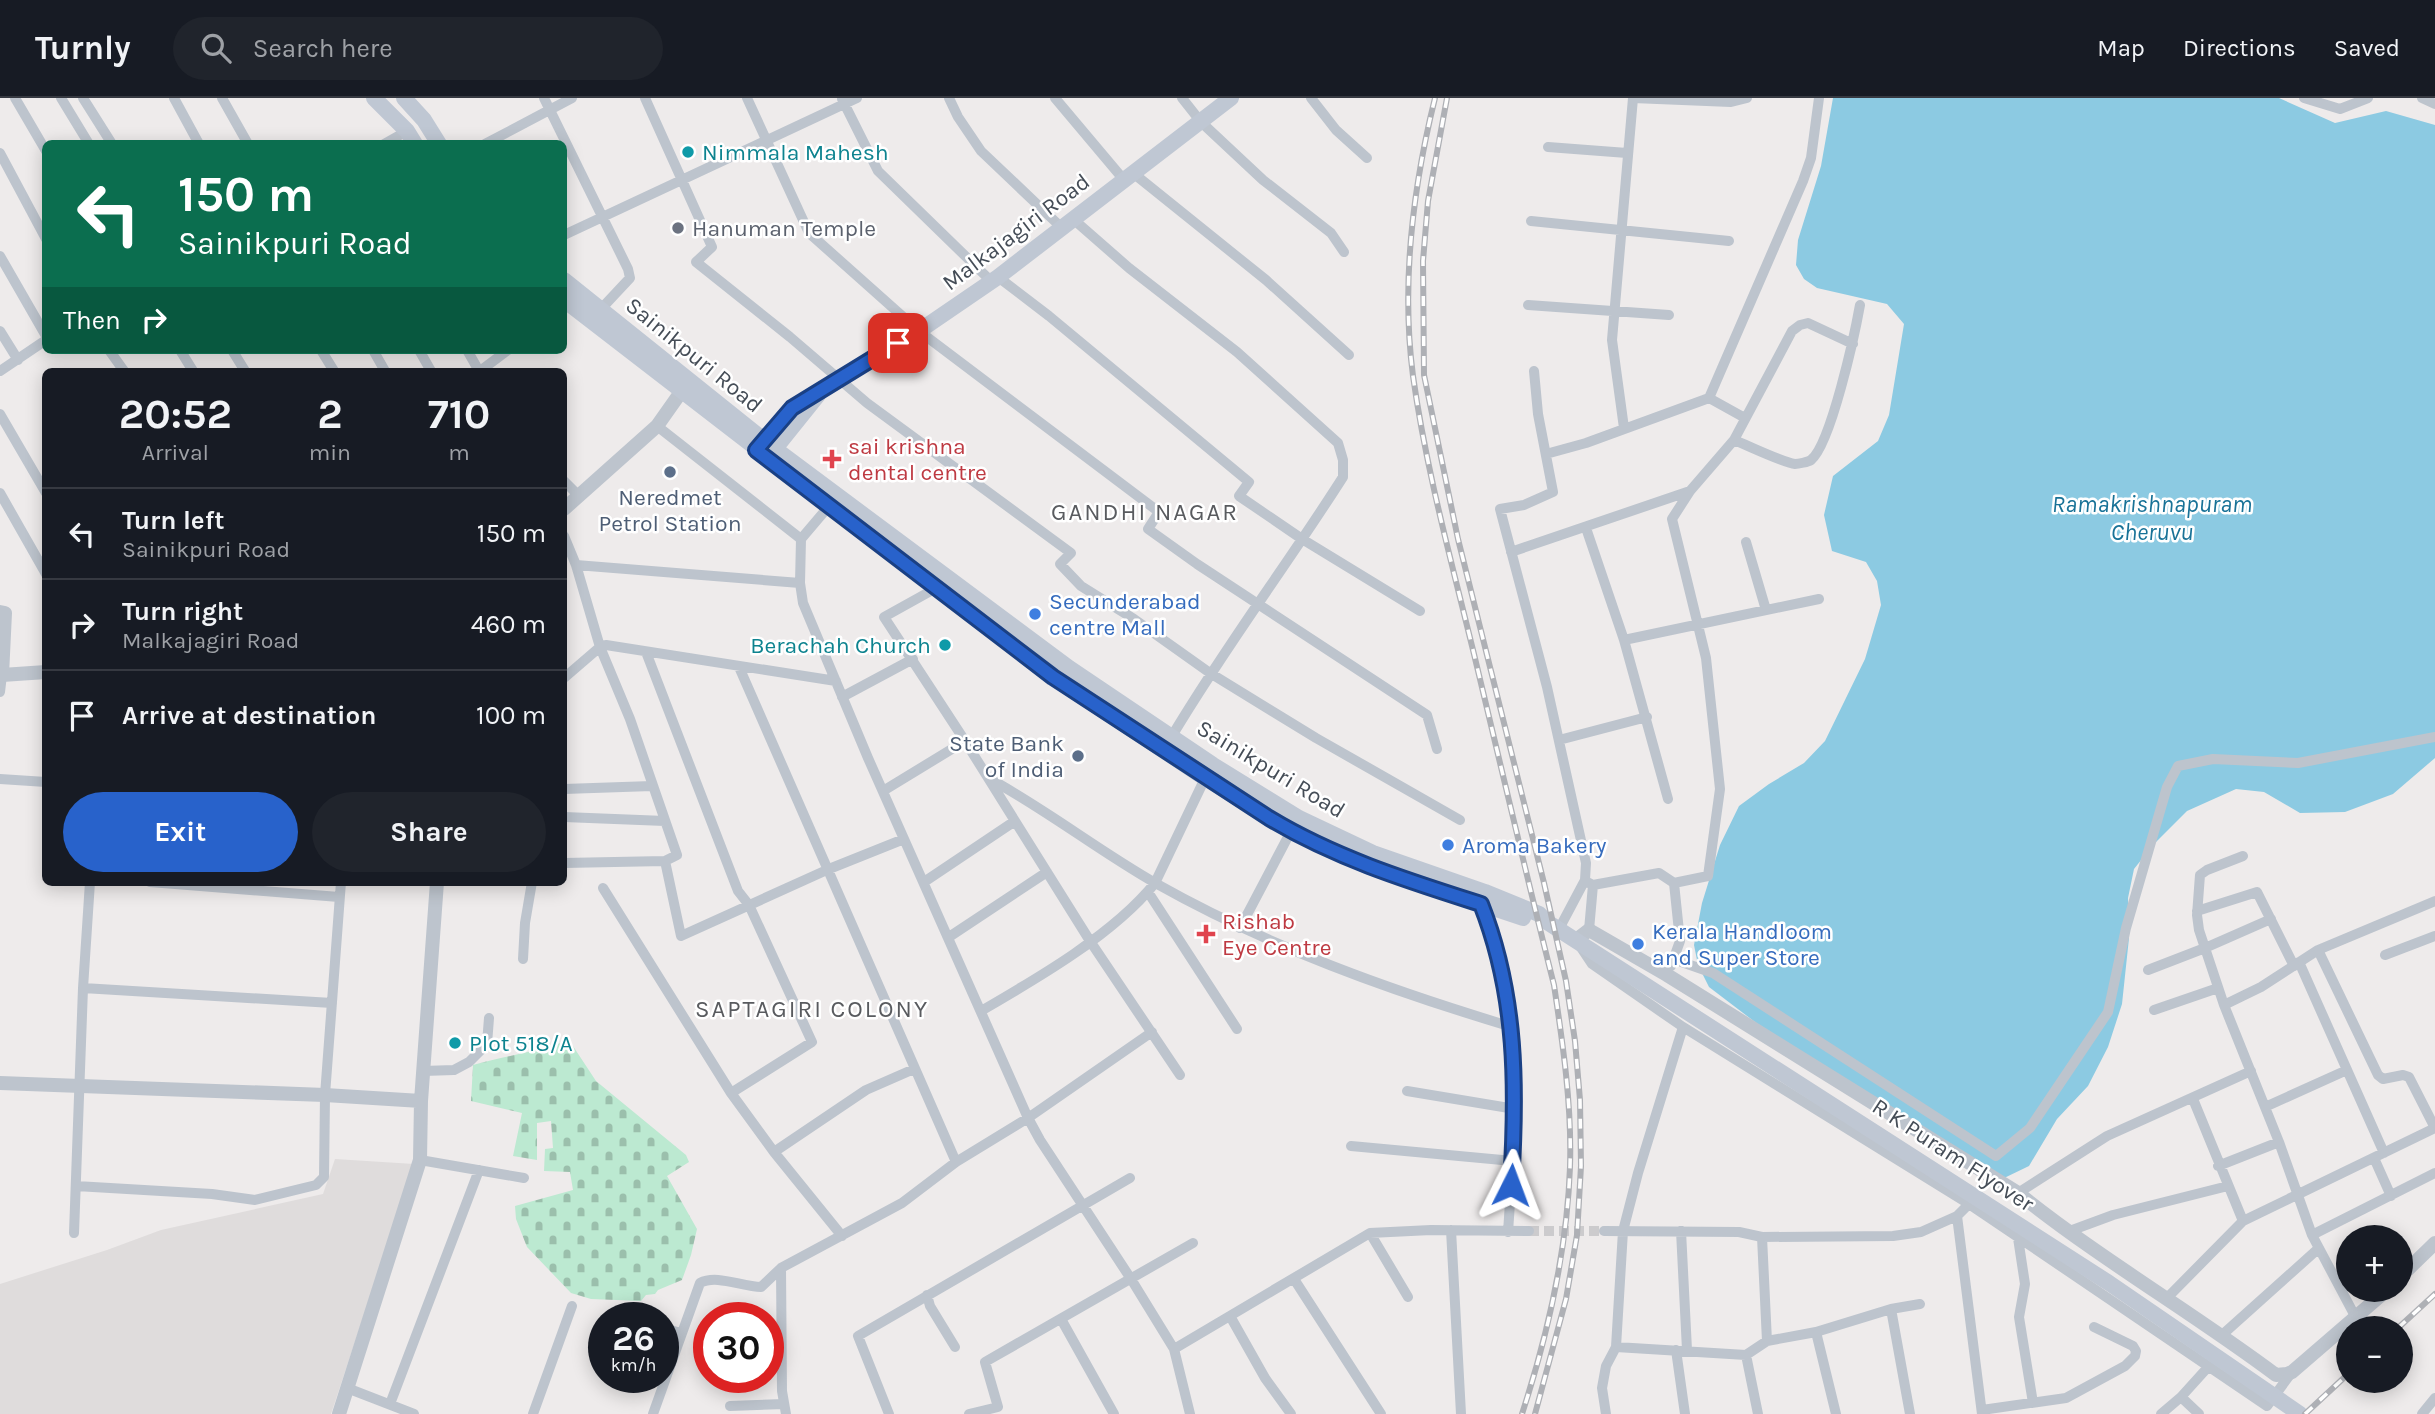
<!DOCTYPE html>
<html lang="en">
<head>
<meta charset="utf-8">
<style>
	body { margin:0; font-family:Karla,sans-serif; background:#20242c; color:#f1f3f6; height:100vh; display:flex; flex-direction:column; font-size:26px; white-space:nowrap }
	* { box-sizing:border-box; margin:0 }
	p { font-size:23px; color:#9ea1a6 }
	.icon { flex:none; width:38px; height:38px; fill:none; stroke:currentColor; stroke-width:2; stroke-linecap:round; stroke-linejoin:round }
	.map { position:relative; flex:1; overflow:hidden }
	.sheet { position:absolute; left:42px; top:270px; width:525px; height:518px; display:flex; flex-direction:column; background:#171b24; border-radius:10px; box-shadow:0 4px 18px #0003 }
	.sheet>* { flex:none }
	.banner { position:absolute; left:42px; top:42px; width:525px; height:214px; border-radius:10px; box-shadow:0 4px 18px #0003; background:#0b6e4f; color:#fff; overflow:hidden }
	.fabs { position:absolute; left:2336px; top:1127px; display:grid; gap:14px }
	.fabs a { display:grid; place-items:center; width:77px; height:77px; border-radius:50%; background:#171b24; box-shadow:0 4px 18px #0003; font-size:35px }
	.speed { position:absolute; left:588px; top:1204px; display:flex; gap:14px; font-size:35px; font-weight:700; text-align:center }
	.speed>* { display:grid; place-content:center; width:91px; height:91px; border-radius:50%; background:#171b24; box-shadow:0 4px 18px #0003; line-height:1 }
	.speed small { font-size:18px; font-weight:400 }
	.speed .limit { border:10px solid #d22; background:#fff; color:#111 }
	.pin { position:absolute; display:grid; place-items:center; width:60px; height:60px; color:#fff; margin:-30px; border-radius:14px; box-shadow:0 4px 10px #0006 }
	.me { position:absolute; width:77px; margin:-38px; rotate:3deg; stroke-linejoin:round; filter:drop-shadow(0 0 5px #0008) }
	.turn { display:flex; align-items:center; gap:24px; height:147px; padding:0 21px; font-size:32px }
	.turn .icon { width:91px; height:91px; stroke-width:2.5 }
	.turn b { display:block; font-size:49px; line-height:60px }
	.then { display:flex; align-items:center; height:66px; padding:0 21px; background:#0003; gap:14px; font-size:26px }
	.eta { display:flex; justify-content:space-evenly; align-items:center; height:119px; text-align:center }
	.eta b { font-size:42px; font-weight:700; line-height:49px }
	.button { display:flex; gap:14px; margin-top:auto; padding:14px 21px }
	.button a { flex:1; height:80px; border-radius:42px; background:#2862cb; color:#fff; font-size:28px; font-weight:700; line-height:80px; text-align:center }
	.button a+a { background:#20242c; color:#f1f3f6 }
	ul { padding:0; list-style:none }
	li { display:flex; align-items:center; gap:21px; height:91px; padding:0 21px; border-top:2px solid #363941 }
	li div { flex:1 }
	li b { display:block; font-size:26px }
	li em { font-style:normal }
	header { display:flex; align-items:center; gap:42px; box-sizing:border-box; height:98px; padding:0 35px; background:#171b24; border-bottom:2px solid #363941 }
	header strong { font-size:33px }
	nav { display:flex; gap:38px; margin-inline-start:auto; font-size:24px }
	.search { width:490px; height:63px; background:#20242c; display:flex; align-items:center; gap:18px; box-sizing:border-box; padding:0 24px; border-radius:38px; color:#9ea1a6; font-size:26px }
	.map>svg:first-child { display:block }
</style>
</head>
<body>
<header>
<strong>Turnly</strong>
<div class="search"><svg class="icon" aria-label="search" viewBox="0 0 24 24"><circle cx="10" cy="10" r="6"/><path d="M15 15l6 6"/></svg>Search here</div>
<nav><a>Map</a><a>Directions</a><a>Saved</a></nav>
</header>
<div class="map">
<svg width="2435" height="1316" viewBox="0 0 2435 1316">
	<defs>
		<pattern id="cemetery-stones" width="16" height="16" patternUnits="userSpaceOnUse" patternTransform="scale(1.75)"><rect width="16" height="16" fill="#bce9d1"/><path d="M2 7V4a2 2 0 0 1 4 0v3zM10 15v-3a2 2 0 0 1 4 0v3z" fill="#9bbfac"/></pattern>
	</defs>
	<rect width="100%" height="100%" fill="#eeebeb"/>
	<path fill="#dfdcdc" d="M 335,1061 L 414,1066 L 331,1316 L 0,1316 L 0,1186 L 107,1152 L 161,1132 L 323,1096 Z"/>
	<path fill="url(#cemetery-stones)" d="M 569,942 L 596,983 L 686,1057 L 689,1064 L 667,1078 L 697,1131 L 691,1157 L 682,1182 L 658,1192 L 655,1196 L 646,1197 L 641,1203 L 591,1201 L 571,1195 L 527,1149 L 516,1121 L 515,1108 L 573,1092 L 570,1074 L 544,1073 L 545,1051 L 553,1050 L 551,1023 L 537,1025 L 537,1062 L 513,1058 L 522,1015 L 471,1003 L 473,967 C 505,958 537,954 569,942 Z"/>
	<path fill="#8ccae2" d="M 1833,0 L 2279,0 L 2335,25 L 2386,13 L 2435,27 L 2435,660 L 2393,696 L 2345,714 L 2300,715 L 2264,694 L 2236,691 L 2187,713 L 2153,747 L 2134,771 L 2128,800 L 2129,840 L 2122,906 L 2108,949 L 2088,988 L 2057,1021 L 2029,1068 L 2000,1082 L 1772,937 L 1709,889 L 1698,867 L 1694,847 L 1702,805 L 1720,747 L 1739,708 L 1769,686 L 1804,665 L 1825,643 L 1865,561 L 1881,507 L 1877,483 L 1866,464 L 1832,453 L 1824,417 L 1833,378 L 1878,343 L 1889,317 L 1904,226 L 1887,206 L 1817,190 L 1804,181 L 1796,167 L 1798,142 L 1821,68 Z"/>
	<g fill="none" stroke-linecap="round" stroke-linejoin="round">
		<path stroke="#cccbcd" stroke-width="10" stroke-dasharray="10 5" stroke-linecap="butt" d="M 1529,1133 L 1604,1133"/>
		<path stroke="#bdc4cd" stroke-width="10" d="M 15,0 L 46,53
			M 61,0 L 89,46
			M 83,0 L 112,46
			M 174,0 L 199,46
			M 222,0 L 248,46
			M 544,0 L 628,171 L 630,180 L 601,211
			M 645,0 L 712,149 L 696,164 L 790,239 L 867,305 L 1071,455 L 1060,466 L 1081,488 L 1134,521 L 1210,575 L 1316,640 L 1460,722
			M 747,0 L 809,135 L 919,233 L 1159,414 L 1148,431 L 1197,466 L 1427,617 L 1437,651
			M 949,0 L 958,19 L 981,53 L 1062,130
			M 1055,0 L 1124,82
			M 1182,0 L 1201,24 L 1263,82 L 1331,135 L 1344,154
			M 1311,0 L 1336,32 L 1367,60
			M 2304,0 L 2340,11 L 2368,0
			M 2422,0 L 2435,6
			M 842,1 L 878,73 L 991,183
			M 384,46 L 407,33
			M 485,46 L 572,0
			M 1548,49 L 1627,55
			M 0,55 L 46,141
			M 1133,75 L 1266,182 L 1349,257
			M 1073,121 L 1129,170 L 1237,254 L 1338,345 L 1343,362 L 1343,379 C 1287,467 1225,549 1172,638
			M 1531,123 L 1729,143
			M 564,137 L 857,0
			M 0,158 L 46,238
			M 998,179 L 1049,218 L 1249,384 L 1239,398 L 1302,441 L 1420,513
			M 1528,207 L 1669,217
			M 0,233 L 18,262
			M 109,252 L 124,273
			M 180,252 L 193,273
			M 232,252 L 245,273
			M 321,252 L 334,273
			M 373,252 L 385,273
			M 419,252 L 431,273
			M 467,252 L 479,273
			M 0,273 L 46,242
			M 480,273 L 508,252
			M 1534,273 L 1538,316 L 1553,394 L 1524,407 L 1500,411 L 1547,589 L 1586,765 L 1585,782 L 1559,831
			M 1709,300 L 1745,320
			M 0,316 L 46,395
			M 657,328 L 801,441 L 800,485 L 803,505 L 868,660 L 1028,1020 L 1040,1042 L 1131,1181 L 1174,1251 L 1190,1316
			M 1624,330 L 1612,242 L 1633,0 L 1731,4 L 1747,0
			M 1734,342 C 1747,347 1784,365 1795,366 C 1798,366 1808,364 1811,362 C 1831,346 1855,235 1860,207
			M 1546,356 L 1586,345 L 1709,300 L 1803,83 L 1811,60 L 1819,0
			M 564,383 L 579,398
			M 0,395 L 46,476
			M 1586,430 L 1624,542 L 1668,701
			M 564,438 L 576,467 L 800,485
			M 801,441 L 829,408
			M 1746,444 L 1766,512
			M 1511,454 L 1690,393
			M 938,489 L 884,519 L 965,643 L 1090,843 L 1180,977
			M 1624,542 L 1819,501
			M 646,554 L 738,793 L 749,807 L 812,944 L 731,995
			M 739,569 L 956,1064
			M 564,580 L 600,549 L 576,467
			M 836,583 L 606,547 L 600,549 L 630,621 L 677,757 L 665,763 L 681,838 L 829,771 L 904,741
			M 0,594 L 2,577
			M 842,599 L 913,561
			M 1559,642 L 1647,619
			M 0,681 L 46,684
			M 990,681 C 1047,712 1099,753 1157,786 C 1269,849 1389,892 1512,929
			M 564,691 L 652,688
			M 883,693 L 965,643
			M 564,719 L 665,723
			M 2243,758 L 2207,772 L 2200,777 L 2197,817 L 2199,832 L 2224,907 L 2279,1044 L 2312,1137 L 2356,1220
			M 564,765 L 665,763
			M 150,784 L 339,799
			M 924,784 L 1015,723
			M 1587,784 L 1593,787 L 1589,832
			M 1593,787 L 1659,775 L 1674,785 L 1708,778 L 1720,691 L 1706,560 L 1672,421 L 1690,393 L 1734,342 L 1792,233 L 1800,227 L 1808,225 L 1853,246
			M 603,790 L 731,995 L 774,1054 L 842,1138
			M 1148,794 L 1237,931
			M 1481,806 C 1524,916 1516,1018 1508,1134
			M 2197,813 L 2257,794 L 2294,868
			M 1240,830 L 1291,733
			M 949,839 L 1047,774
			M 1580,848 L 1592,866 L 1683,929 L 1969,1106 L 2267,1308 L 2292,1274
			M 2318,852 L 2378,977 L 2383,981 L 2403,977 L 2409,979 L 2435,1030
			M 2385,857 L 2435,838
			M 523,861 L 525,825 L 532,784
			M 1673,861 L 1713,875 L 1996,1058 L 2030,1030 L 2108,914 L 2126,830 L 2167,689 L 2178,668 L 2213,661 L 2298,665 L 2435,639
			M 2299,864 L 2384,1055
			M 1671,868 L 1680,843 L 1674,785
			M 2148,872 L 2205,850 L 2271,821
			M 83,890 L 332,905
			M 2224,907 L 2261,889 L 2318,852 L 2435,803
			M 2154,912 L 2218,890
			M 981,913 C 1038,880 1114,836 1155,785 L 1208,674
			M 423,973 L 454,972 L 469,964 L 487,946 L 489,920
			M 1407,993 L 1515,1011
			M 2193,1001 L 2243,1123
			M 2265,1009 L 2347,972
			M 1351,1048 L 1513,1063
			M 774,1054 L 866,992 L 914,971
			M 2374,1060 L 2391,1098
			M 420,1062 L 524,1080
			M 2218,1068 L 2279,1044
			M 76,1088 L 212,1096 L 255,1102 L 316,1087 L 324,1079 L 325,997 L 341,784
			M 2018,1095 L 2107,1038 L 2251,973
			M 1957,1118 L 1982,1316
			M 1451,1132 L 1461,1316
			M 1604,1133 L 1739,1134 L 1762,1139 L 1893,1138 L 1921,1134 L 1957,1118 L 1969,1106
			M 1681,1133 L 1687,1252
			M 2067,1134 L 2113,1117 L 2228,1088
			M 74,1135 L 83,890 L 90,784
			M 1370,1135 L 1408,1199
			M 2312,1137 L 2435,1075
			M 1762,1139 L 1767,1243
			M 2018,1140 L 2025,1186 L 2019,1219 L 2033,1305
			M 781,1170 L 782,1293 L 786,1316
			M 1294,1181 L 1381,1316
			M 927,1197 L 930,1208 L 955,1249
			M 2167,1200 L 2243,1123 L 2435,1030
			M 1891,1211 L 1910,1316
			M 1230,1218 L 1265,1280 L 1291,1316
			M 1061,1221 L 1114,1316
			M 663,1230 L 681,1235
			M 1816,1234 L 1891,1211 L 1920,1206
			M 2222,1237 L 2319,1150
			M 663,1248 L 669,1232
			M 1616,1249 L 1746,1257 L 1767,1243 L 1816,1234 L 1836,1316
			M 1174,1251 L 1370,1135 L 1431,1132 L 1529,1133
			M 1676,1252 L 1685,1316
			M 1746,1257 L 1758,1316
			M 347,1290 L 414,1316
			M 2181,1299 L 2199,1316
			M 390,1306 L 479,1072
			M 730,1308 L 784,1306
			M 1982,1312 L 2066,1300 L 2125,1268 L 2135,1258 L 2136,1253 L 2133,1248 L 2094,1229
			M 533,1316 L 572,1208
			M 653,1316 L 700,1185 C 717,1176 742,1189 761,1189 L 781,1170 L 902,1105 L 956,1064 L 1028,1020 L 1152,934
			M 889,1316 L 858,1238 L 1130,1080
			M 969,1316 L 998,1309 L 985,1264 L 1193,1145
			M 1606,1316 L 1602,1290 L 1606,1268 L 1616,1249 L 1623,1133 L 1638,1075 L 1683,929
			M 2161,1316 L 2181,1299 L 2209,1268
			M 2422,1316 L 2435,1300"/>
		<path stroke="#bdc4cd" stroke-width="14" d="M 564,411 L 657,328 L 681,294
			M 0,514 L 5,515 L 2,577 L 46,574
			M 1576,842 L 1589,832 L 1667,877 L 2018,1095 C 2100,1161 2192,1214 2276,1277 L 2287,1276 L 2292,1274 L 2387,1192
			M 0,985 L 325,997 L 421,1003
			M 2401,1178 L 2435,1145
			M 339,1316 L 420,1062 L 421,1003 L 437,784"/>
		<path stroke="#bfc7d3" stroke-width="16" d="M 374,0 L 407,33 L 415,46
			M 404,0 L 424,22 L 439,46
			M 564,182 L 775,351 L 1069,570 L 1213,667 L 1299,720 L 1373,755 L 1485,794 L 1539,816 L 1547,824 L 2109,1185 L 2300,1316
			M 564,202 L 1053,579 L 1205,680 L 1291,733 L 1367,768 L 1523,820
			M 759,349 L 792,310 L 919,233 L 998,179 L 1231,0
			M 769,358 L 818,297"/>
		<g stroke="#aeb0b5" stroke-width="6">
			<path id="rail" d="M 1435,0 C 1413,89 1401,186 1413,278 C 1426,371 1451,462 1473,552 C 1500,664 1526,776 1554,887 C 1563,947 1572,1008 1570,1069 C 1567,1153 1548,1236 1522,1316
				M 1447,0 L 1428,103 L 1423,163 L 1424,277 L 1458,441 L 1544,785 L 1566,883 L 1575,943 L 1580,1002 L 1581,1068 L 1577,1137 L 1566,1201 L 1535,1316
				M 2398,1230 L 2435,1196
				M 2305,1316 L 2348,1276"/>
		</g>
		<use href="#rail" stroke="#fff" stroke-width="3.5" stroke-dasharray="10" stroke-linecap="butt"/>
	</g>
	<g fill="none" stroke-linecap="round" stroke-linejoin="round">
		<g stroke="#1a4084" stroke-width="18">
			<path id="route" d="M 898,245 L 792,310 L 756,352 L 1053,579 L 1269,720 C 1335,760 1409,783 1481,806 C 1517,897 1517,990 1511,1087"/>
		</g>
		<use href="#route" stroke="#2862cb" stroke-width="12"/>
	</g>
	<g fill="#0f9aa8" stroke="#fff" stroke-width="2.5">
		<circle cx="688" cy="54" r="7"/>
		<circle cx="945" cy="547" r="7"/>
		<circle cx="455" cy="945" r="7"/>
	</g>
	<circle fill="#6b7280" stroke="#fff" stroke-width="2.5" cx="678" cy="130" r="7"/>
	<g fill="#e0444e" stroke="#fff" stroke-width="2.5">
		<path d="M828.5 350.5h7v7h7v7h-7v7h-7v-7h-7v-7h7z"/>
		<path d="M1202.5 825.5h7v7h7v7h-7v7h-7v-7h-7v-7h7z"/>
	</g>
	<g fill="#5c6f8a" stroke="#fff" stroke-width="2.5">
		<circle cx="670" cy="374" r="7"/>
		<circle cx="1078" cy="658" r="7"/>
	</g>
	<g fill="#3f7fe0" stroke="#fff" stroke-width="2.5">
		<circle cx="1035" cy="516" r="7"/>
		<circle cx="1448" cy="747" r="7"/>
		<circle cx="1638" cy="846" r="7"/>
	</g>
	<g text-anchor="middle" dominant-baseline="central" stroke-width="5" stroke-linejoin="round" paint-order="stroke">
		<g font-size="23" fill="#0d838f" stroke="#fff" text-anchor="start">
			<text x="702" y="54">Nimmala Mahesh</text>
			<text x="931" y="547" text-anchor="end">Berachah Church</text>
			<text x="469" y="945">Plot 518/A</text>
		</g>
		<g font-size="23" fill="#5b616d" stroke="#fff" text-anchor="start">
			<text x="692" y="130">Hanuman Temple</text>
		</g>
		<g font-size="23" fill="#454d57" stroke="#fff">
			<text transform="translate(1016 134) rotate(-37)">Malkajagiri Road</text>
			<text transform="translate(694 257) rotate(39)">Sainikpuri Road</text>
			<text transform="translate(1271 671) rotate(31)">Sainikpuri Road</text>
			<text transform="translate(1953 1057) rotate(33)">R K Puram Flyover</text>
		</g>
		<g font-size="23" fill="#be3a42" stroke="#fff" text-anchor="start">
			<text x="848" y="348">sai krishna<tspan x="848" dy="26">dental centre</tspan></text>
			<text x="1222" y="823">Rishab<tspan x="1222" dy="26">Eye Centre</tspan></text>
		</g>
		<g font-size="23" fill="#4e5e75" stroke="#fff">
			<text x="670" y="399">Neredmet<tspan x="670" dy="26">Petrol Station</tspan></text>
			<text x="1064" y="645" text-anchor="end">State Bank<tspan x="1064" dy="26">of India</tspan></text>
		</g>
		<g font-size="23" fill="#366cbe" stroke="#fff" text-anchor="start">
			<text x="1049" y="503">Secunderabad<tspan x="1049" dy="26">centre Mall</tspan></text>
			<text x="1462" y="747">Aroma Bakery</text>
			<text x="1652" y="833">Kerala Handloom<tspan x="1652" dy="26">and Super Store</tspan></text>
		</g>
		<g font-size="24" font-style="italic" fill="#187297" stroke="#fff">
			<text x="2152" y="406">Ramakrishnapuram<tspan x="2152" dy="28">Cheruvu</tspan></text>
		</g>
		<g font-size="24" letter-spacing="2" fill="#595b5f" stroke="#fff">
			<text x="1145" y="414">GANDHI NAGAR</text>
			<text x="812" y="911">SAPTAGIRI COLONY</text>
		</g>
	</g>
</svg>
<div class="fabs">
<a>+</a>
<a>−</a>
</div>
<div class="speed"><div>26<small>km/h</small></div><div class="limit">30</div></div>
<div class="pin" style="left:898px;top:245px;background:#d93025"><svg class="icon" aria-label="arrive" viewBox="0 0 24 24"><path d="M6 21V4h12l-3 4 3 4H6"/></svg></div>
<svg class="me" style="left:1511px;top:1087px" viewBox="-20 -20 40 40"><path d="M0-17L14 15 0 8-14 15z" fill="#2862cb" stroke="#fff" stroke-width="4"/></svg>
<div class="banner">
<div class="turn"><svg class="icon" aria-label="left" viewBox="0 0 24 24"><path d="M17 20v-9H6M10 6l-5 5 5 5"/></svg><div><b>150 m</b>Sainikpuri Road</div></div>
<div class="then">Then<svg class="icon" aria-label="right" viewBox="0 0 24 24"><path d="M7 20v-9h11M14 6l5 5-5 5"/></svg></div>
</div>
<section class="sheet">
<div class="eta">
<div><b>20:52</b><p>Arrival</p></div>
<div><b>2</b><p>min</p></div>
<div><b>710</b><p>m</p></div>
</div>
<ul>
<li><svg class="icon" aria-label="left" viewBox="0 0 24 24"><path d="M17 20v-9H6M10 6l-5 5 5 5"/></svg><div><b>Turn left</b><p>Sainikpuri Road</p></div><em>150 m</em></li>
<li><svg class="icon" aria-label="right" viewBox="0 0 24 24"><path d="M7 20v-9h11M14 6l5 5-5 5"/></svg><div><b>Turn right</b><p>Malkajagiri Road</p></div><em>460 m</em></li>
<li><svg class="icon" aria-label="arrive" viewBox="0 0 24 24"><path d="M6 21V4h12l-3 4 3 4H6"/></svg><div><b>Arrive at destination</b></div><em>100 m</em></li>
</ul>
<div class="button"><a>Exit</a><a>Share</a></div>
</section>
</div>
</body>
</html>
